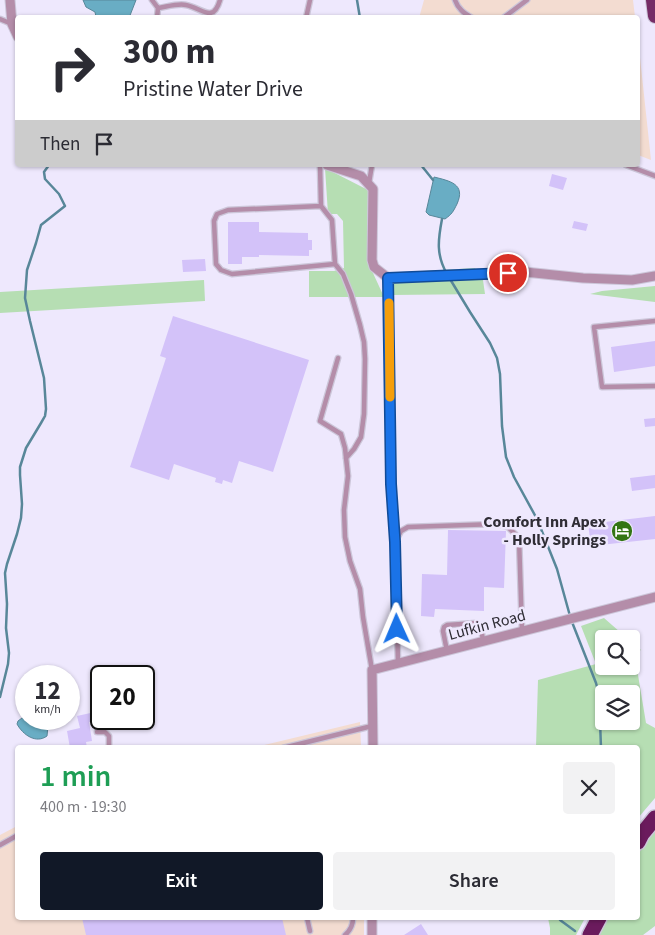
<!DOCTYPE html>
<html lang="en">
<head>
<meta charset="utf-8">
<style>
	body { margin:0; font-family:"Source Sans 3",sans-serif; background:#f2f2f3; color:#2b2b33; height:100vh; display:flex; flex-direction:column; font-size:19px; white-space:nowrap }
	* { box-sizing:border-box; margin:0 }
	p { font-size:16px; color:#7c7c81 }
	.icon { flex:none; width:28px; height:28px; fill:none; stroke:currentColor; stroke-width:2; stroke-linecap:round; stroke-linejoin:round }
	.map { position:relative; flex:1; overflow:hidden }
	.panel { position:absolute; left:15px; top:745px; width:625px; height:175px; display:flex; flex-direction:column; background:#fff; border-radius:5px; box-shadow:0 1px 4px #0004 }
	.panel>* { flex:none }
	.guide { position:absolute; left:15px; top:15px; width:625px; height:152px; border-radius:5px; box-shadow:0 1px 4px #0004; background:#fff; color:#2b2b33; overflow:hidden }
	.tools { position:absolute; left:595px; top:630px; display:grid; gap:10px }
	.tools a { display:grid; place-items:center; width:45px; height:45px; border-radius:5px; background:#fff; box-shadow:0 1px 4px #0004; font-size:25px }
	.speed { position:absolute; left:15px; top:665px; display:flex; gap:10px; font-size:25px; font-weight:700; text-align:center }
	.speed>* { display:grid; place-content:center; width:65px; height:65px; border-radius:50%; background:#fff; box-shadow:0 1px 4px #0004; line-height:1 }
	.speed small { font-size:12px; font-weight:400 }
	.speed .limit { border:2px solid #111; border-radius:8px; background:#fff; color:#111 }
	.pin { position:absolute; display:grid; place-items:center; width:42px; height:42px; color:#fff; margin:-21px; border:2px solid #fff; border-radius:50%; box-shadow:0 1px 5px #0007 }
	.me { position:absolute; width:55px; margin:-28px; rotate:359deg; stroke-linejoin:round; filter:drop-shadow(0 0 4px #0008) }
	.turn { display:flex; align-items:center; gap:18px; height:105px; padding:0 25px; font-size:22px }
	.turn .icon { width:65px; height:65px; stroke-width:2.5 }
	.turn b { display:block; font-size:35px; line-height:42px }
	.then { display:flex; align-items:center; height:48px; padding:0 25px; background:#0003; gap:10px; font-size:19px }
	.round { display:grid; place-items:center; flex:none; width:52px; height:52px; border-radius:5px; background:#f2f2f3 }
	.head { display:flex; align-items:center; justify-content:space-between; height:85px; padding:0 25px }
	h1 { font-size:30px; font-weight:600; line-height:38px; color:#1e9e55 }
	.action { display:flex; gap:10px; margin-top:auto; padding:10px 25px }
	.action a { flex:1; height:58px; border-radius:5px; background:#111827; color:#fff; font-size:20px; font-weight:600; line-height:58px; text-align:center }
	.action a+a { background:#f2f2f3; color:#2b2b33 }
	.map>svg:first-child { display:block }
</style>
</head>
<body>
<div class="map">
<svg width="655" height="935" viewBox="0 0 655 935">
	<rect width="100%" height="100%" fill="#eee8fd"/>
	<path fill="#f3dcd1" d="M 424,0 L 633,0 L 635,17 L 419,18 Z
		M 638,39 L 651,160 L 638,155 Z
		M 360,722 L 361,747 L 256,747 Z
		M 17,826 L 18,918 L 364,918 L 364,935 L 0,935 L 0,835 Z"/>
	<path fill="#b6deb3" fill-rule="evenodd" d="M 325,168 L 368,190 L 367,260 L 384,297 L 309,297 L 309,271 L 334,271 L 344,268 L 343,221 L 337,214 L 328,214 Z
		M 475,268 L 483,280 L 485,294 L 392,295 L 390,273 Z
		M 204,280 L 205,301 L 0,313 L 0,292 Z
		M 655,286 L 655,302 L 590,294 L 602,291 Z
		M 604,618 L 628,639 L 604,639 L 604,666 L 631,666 L 631,642 L 641,650 L 631,655 L 635,657 L 646,723 L 655,728 L 655,798 L 638,818 L 638,748 L 536,747 L 538,680 L 596,664 L 581,626 ZM 604,694 L 631,694 L 631,721 L 604,721 Z
		M 655,830 L 655,926 L 643,935 L 598,935 L 608,918 L 638,918 L 638,855 L 646,841 Z
		M 548,918 L 585,918 L 576,935 L 550,935 L 550,928 Z"/>
	<path fill="#69adc4" stroke="#588799" d="M 83,0 L 136,0 L 129,18 L 96,17 L 95,12 L 86,7 Z
		M 434,177 C 450,181 466,184 457,204 C 453,212 452,214 445,219 L 429,215 L 426,212 Z
		M 26,715 L 26,719 C 36,719 42,717 48,726 L 47,736 C 36,744 23,735 17,724 L 18,721 Z"/>
	<g fill="none" stroke-linecap="round" stroke-linejoin="round">
		<path stroke="#588799" stroke-width="2.5" d="M 357,0 L 360,18
			M 421,165 L 433,180
			M 442,219 C 438,240 436,255 447,274
			M 450,279 L 470,312 L 490,343 L 497,358 L 500,374 L 502,426 L 506,457 L 514,477 L 537,519 L 557,569 L 570,616
			M 572,622 L 596,683 L 599,694 L 601,748
			M 0,697 L 8,664 L 9,653 L 6,628 L 7,604 L 5,573 L 7,564 L 17,534 L 21,518 L 22,504 L 20,475 L 20,467 L 26,448 L 41,423 L 45,416 L 46,409 L 44,378 L 30,321 L 25,298 L 27,270 L 36,243 L 41,225 L 65,206 L 59,194 L 45,179 L 44,172 L 49,165
			M 561,918 L 560,920 L 575,931"/>
	</g>
	<path fill="#d3c2f9" d="M 552,174 L 567,178 L 563,190 L 549,186 Z
		M 574,221 L 588,224 L 586,231 L 572,228 Z
		M 228,222 L 259,222 L 259,232 L 308,233 L 308,240 L 312,240 L 312,250 L 309,250 L 309,256 L 259,255 L 259,257 L 242,257 L 242,264 L 228,264 Z
		M 205,259 L 206,271 L 183,272 L 182,260 Z
		M 173,316 L 309,360 L 273,472 L 239,461 L 232,483 L 223,480 L 222,484 L 215,482 L 216,478 L 174,464 L 169,480 L 130,467 L 166,358 L 160,356 Z
		M 655,341 L 655,366 L 614,372 L 611,347 Z
		M 655,418 L 655,426 L 645,427 L 644,419 Z
		M 655,475 L 655,488 L 632,491 L 630,478 Z
		M 655,516 L 655,539 L 591,546 L 588,524 Z
		M 448,530 L 506,531 L 504,588 L 484,587 L 484,611 L 435,609 L 434,617 L 421,616 L 422,574 L 447,575 Z
		M 95,712 L 97,720 L 89,722 L 92,741 L 86,742 L 87,748 L 70,748 L 67,731 L 80,728 L 77,716 Z
		M 82,918 L 282,918 L 286,935 L 86,935 Z
		M 421,924 L 428,935 L 404,935 Z"/>
	<g fill="none" stroke-linecap="round" stroke-linejoin="round">
		<g stroke="#ccc6d9" stroke-width="7">
			<path id="service" d="M 152,0 L 158,8 L 157,18
				M 455,0 C 458,9 464,13 472,18
				M 158,8 C 166,7 178,3 186,5 C 202,8 213,24 220,0
				M 306,18 L 310,0
				M 503,18 L 527,0
				M 0,19 L 12,24
				M 320,165 L 321,206 L 332,220 L 335,264 L 343,274 L 351,294 L 360,325 L 364,342 L 365,359 L 364,414 L 361,437 L 354,449 L 346,458
				M 626,165 L 655,176
				M 369,183 L 372,165
				M 321,206 L 228,210 L 217,214 L 214,221 L 216,264 L 221,270 L 232,274 L 335,264
				M 388,278 L 391,484 L 395,542
				M 655,321 L 594,327 L 602,387 L 655,386
				M 338,358 L 320,421 L 341,434 L 345,448 L 348,476 L 344,510 L 345,537 L 350,561 L 360,589 L 363,617 L 372,670
				M 447,651 L 443,631 L 444,627 L 447,625 L 477,623 L 481,627 L 483,641
				M 398,663 L 395,542 L 401,531 L 408,527 L 496,524 L 508,527 L 519,538 L 522,631
				M 97,732 L 105,732 L 109,736 L 109,748
				M 283,748 L 372,726
				M 0,845 L 18,835
				M 307,918 L 310,931
				M 345,935 C 351,930 353,925 353,918"/>
		</g>
		<g stroke="#ccc6d9" stroke-width="11">
			<path id="minor" d="M 10,0 L 12,24 L 18,37
				M 327,165 L 361,176 L 373,189 L 372,260 L 374,267 L 388,278 L 525,272 L 583,278 L 632,280 L 655,276
				M 373,748 L 372,670 L 655,597
				M 372,935 L 372,918"/>
		</g>
		<g stroke="#ccc6d9" stroke-width="16">
			<path id="trunk" d="M 653,0 L 655,16"/>
		</g>
		<g stroke="#ccc6d9" stroke-width="18">
			<path id="motorway" d="M 638,842 L 642,834 L 655,818
				M 590,935 L 599,918"/>
		</g>
		<use href="#service" stroke="#b48da9" stroke-width="4.5"/>
		<use href="#minor" stroke="#b48da9" stroke-width="9"/>
		<use href="#trunk" stroke="#752c67" stroke-width="14"/>
		<use href="#motorway" stroke="#6b1b5d" stroke-width="15"/>
	</g>
	<g fill="none" stroke-linecap="round" stroke-linejoin="round">
		<g stroke="#114b97" stroke-width="12">
			<path id="route" d="M 397,629 L 395,542 L 391,484 L 388,278 L 508,273"/>
		</g>
		<use href="#route" stroke="#1a73e8" stroke-width="9"/>
		<path stroke="#f59e0b" stroke-width="9" d="M 389,303 L 390,397"/>
	</g>
	<defs>
		<g id="hotel-disc" transform="scale(1.125)"><circle r="9.5" fill="#337514" stroke="#eee8fd"/><path d="M-6-4.5h1.5V1H6V5H4.5V3h-9V5H-6ZM-4 0a1.8 1.8 0 1 1 3.6 0ZM.5 0V-2.5h3Q6-2.5 6 0Z" fill="#fff"/></g>
	</defs>
	<g fill-rule="evenodd">
		<use href="#hotel-disc" x="622" y="531"/>
	</g>
	<g text-anchor="middle" dominant-baseline="central" stroke-width="5" stroke-linejoin="round" paint-order="stroke">
		<g font-size="16" font-weight="bold" fill="#2f2d35" stroke="#eee8fd" text-anchor="end">
			<text x="606" y="522">Comfort Inn Apex<tspan x="606" dy="18">- Holly Springs</tspan></text>
		</g>
		<g font-size="16" fill="#2f2d35" stroke="#eee8fd">
			<text transform="translate(487 625) rotate(-15)">Lufkin Road</text>
		</g>
	</g>
</svg>
<div class="tools">
<a><svg class="icon" aria-label="search" viewBox="0 0 24 24"><circle cx="10" cy="10" r="6"/><path d="M15 15l6 6"/></svg></a>
<a><svg class="icon" aria-label="layers" viewBox="0 0 24 24"><path d="M12 4l9 5-9 5-9-5zM3 14l9 5 9-5"/></svg></a>
</div>
<div class="speed"><div>12<small>km/h</small></div><div class="limit">20</div></div>
<div class="pin" style="left:508px;top:273px;background:#d93025"><svg class="icon" aria-label="arrive" viewBox="0 0 24 24"><path d="M6 21V4h12l-3 4 3 4H6"/></svg></div>
<svg class="me" style="left:397px;top:629px" viewBox="-20 -20 40 40"><path d="M0-17L14 15 0 8-14 15z" fill="#1a73e8" stroke="#fff" stroke-width="4"/></svg>
<div class="guide">
<div class="turn"><svg class="icon" aria-label="right" viewBox="0 0 24 24"><path d="M7 20v-9h11M14 6l5 5-5 5"/></svg><div><b>300 m</b>Pristine Water Drive</div></div>
<div class="then">Then<svg class="icon" aria-label="arrive" viewBox="0 0 24 24"><path d="M6 21V4h12l-3 4 3 4H6"/></svg></div>
</div>
<section class="panel">
<div class="head"><div><h1>1 min</h1><p>400 m · 19:30</p></div><a class="round"><svg class="icon" aria-label="close" viewBox="0 0 24 24"><path d="M6 6l12 12M18 6L6 18"/></svg></a></div>
<div class="action"><a>Exit</a><a>Share</a></div>
</section>
</div>
</body>
</html>
